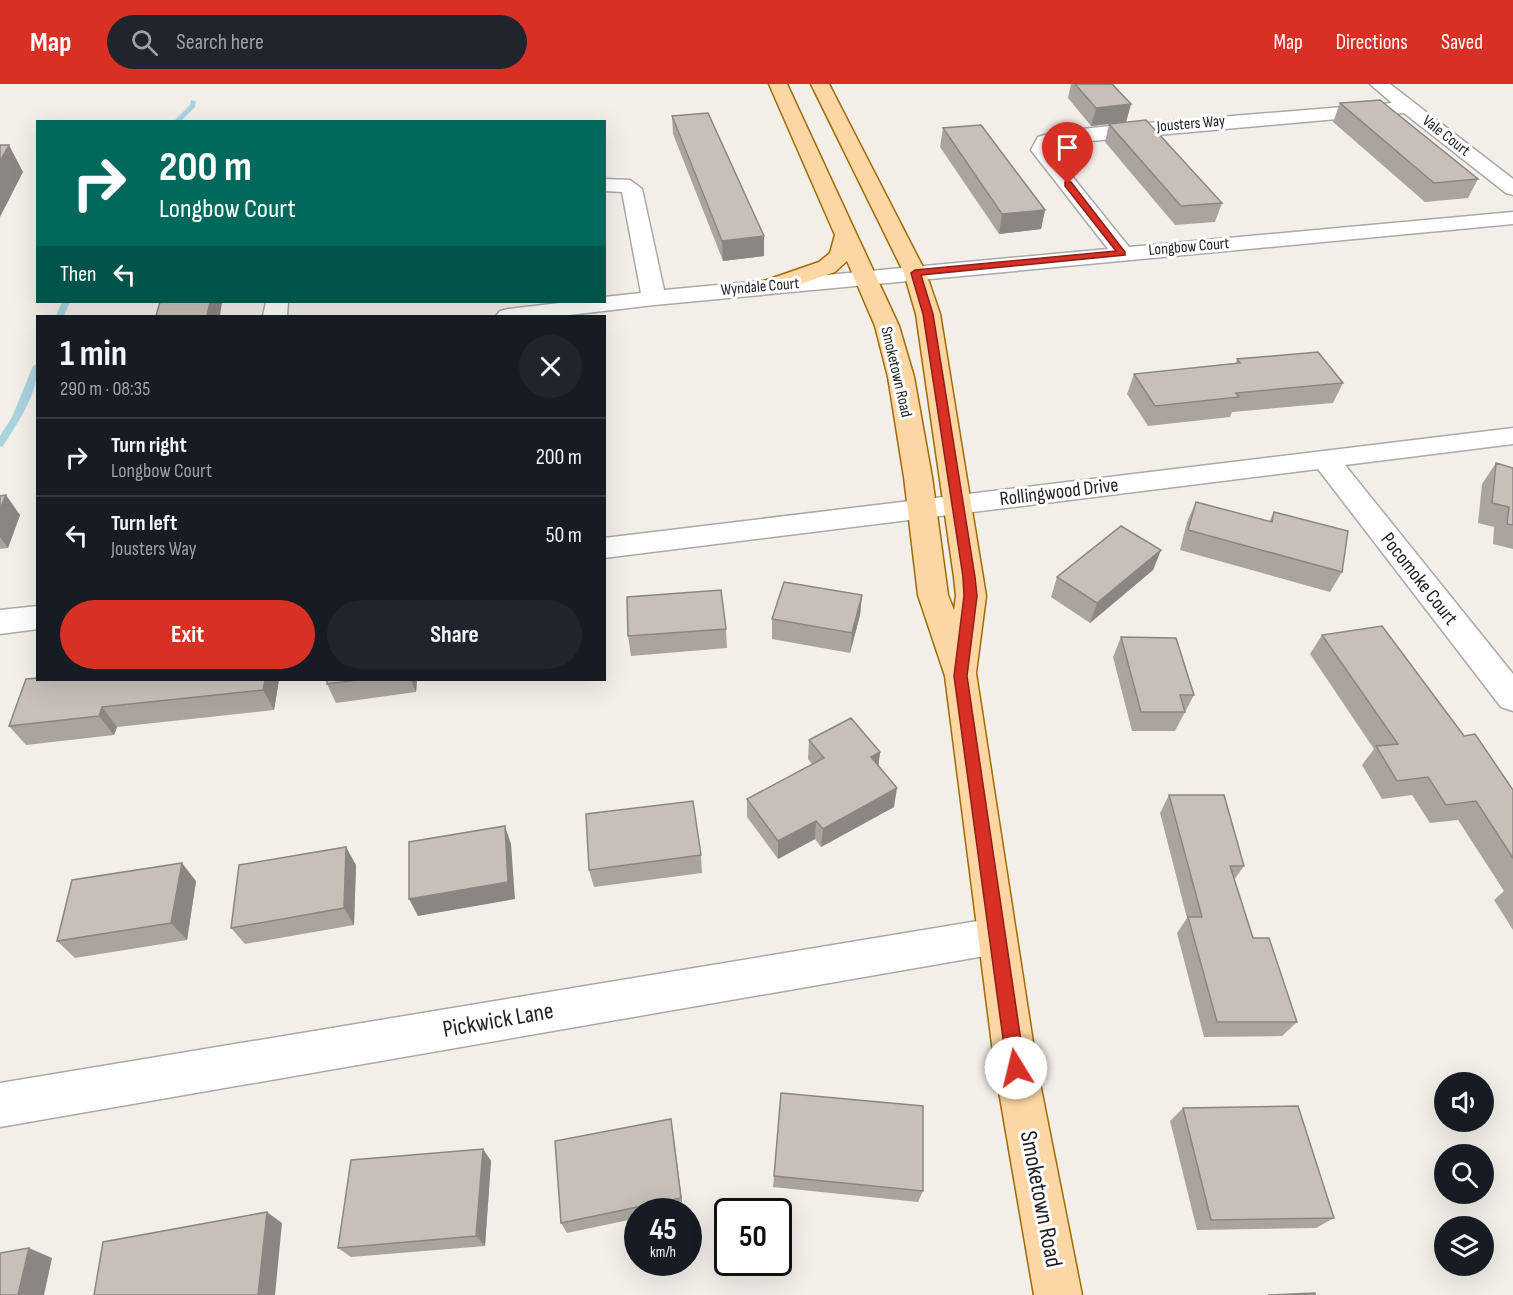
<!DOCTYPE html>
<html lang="en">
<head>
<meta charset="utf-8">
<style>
	body { margin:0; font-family:"Sofia Sans Condensed",sans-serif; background:#20242c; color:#f1f3f6; height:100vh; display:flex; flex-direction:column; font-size:22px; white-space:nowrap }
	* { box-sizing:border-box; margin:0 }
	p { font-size:20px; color:#9ea1a6 }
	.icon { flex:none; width:33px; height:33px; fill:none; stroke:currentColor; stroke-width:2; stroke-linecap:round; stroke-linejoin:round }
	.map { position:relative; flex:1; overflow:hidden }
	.sheet { position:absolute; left:36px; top:231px; width:570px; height:366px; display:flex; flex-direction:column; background:#171b24; border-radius:0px; box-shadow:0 6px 24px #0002 }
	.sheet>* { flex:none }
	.hud { position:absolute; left:36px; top:36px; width:570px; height:183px; border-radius:0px; box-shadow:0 6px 24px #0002; background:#00695c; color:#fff; overflow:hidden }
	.buttons { position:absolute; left:1434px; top:988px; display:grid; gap:12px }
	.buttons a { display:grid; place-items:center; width:60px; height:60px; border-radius:50%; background:#171b24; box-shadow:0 6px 24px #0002; font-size:30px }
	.speed { position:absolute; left:624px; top:1114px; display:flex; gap:12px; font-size:30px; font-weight:700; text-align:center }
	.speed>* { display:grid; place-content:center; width:78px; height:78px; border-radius:50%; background:#171b24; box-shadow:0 6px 24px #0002; line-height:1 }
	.speed small { font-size:15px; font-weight:400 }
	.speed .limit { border:3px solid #111; border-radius:9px; background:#fff; color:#111 }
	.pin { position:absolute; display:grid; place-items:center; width:51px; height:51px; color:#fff; margin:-62px -26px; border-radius:50% 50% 50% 0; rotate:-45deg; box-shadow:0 0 6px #0007 }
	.pin .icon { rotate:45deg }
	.me { position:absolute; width:66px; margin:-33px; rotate:351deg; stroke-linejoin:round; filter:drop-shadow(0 0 4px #0008) }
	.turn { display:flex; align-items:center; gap:21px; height:126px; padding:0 24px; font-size:27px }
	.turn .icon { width:78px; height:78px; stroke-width:2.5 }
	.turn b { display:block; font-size:42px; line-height:51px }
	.then { display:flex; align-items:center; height:57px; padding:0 24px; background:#0003; gap:12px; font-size:22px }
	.round { display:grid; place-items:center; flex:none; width:63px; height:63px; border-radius:32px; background:#20242c }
	.head { display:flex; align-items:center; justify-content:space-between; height:102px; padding:0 24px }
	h1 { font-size:36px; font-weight:700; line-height:45px }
	.action { display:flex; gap:12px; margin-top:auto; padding:12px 24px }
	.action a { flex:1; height:69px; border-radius:36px; background:#d93025; color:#fff; font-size:24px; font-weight:700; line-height:69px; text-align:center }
	.action a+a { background:#20242c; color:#f1f3f6 }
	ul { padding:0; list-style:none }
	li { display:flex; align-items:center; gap:18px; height:78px; padding:0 24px; border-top:2px solid #363941 }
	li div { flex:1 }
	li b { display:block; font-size:22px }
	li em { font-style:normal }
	header { display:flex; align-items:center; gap:36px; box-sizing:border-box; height:84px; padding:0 30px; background:#d93025; color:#fff }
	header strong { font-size:28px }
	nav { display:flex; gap:33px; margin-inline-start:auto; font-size:21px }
	.search { width:420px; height:54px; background:#20242c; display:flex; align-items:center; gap:15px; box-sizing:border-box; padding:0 21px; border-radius:33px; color:#9ea1a6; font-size:22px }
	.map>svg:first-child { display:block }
</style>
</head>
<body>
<header>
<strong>Map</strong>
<div class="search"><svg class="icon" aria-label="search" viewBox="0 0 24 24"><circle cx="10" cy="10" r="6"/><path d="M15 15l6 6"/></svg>Search here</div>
<nav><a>Map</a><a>Directions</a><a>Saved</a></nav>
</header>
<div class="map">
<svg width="1513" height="1211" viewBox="0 0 1513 1211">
	<rect width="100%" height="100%" fill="#f2efe9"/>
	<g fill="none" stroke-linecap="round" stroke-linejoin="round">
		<path fill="#aad3df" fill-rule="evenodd" d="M 191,16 L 196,17 L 195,23 L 180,38 L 173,38 L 190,21 Z
			M 62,218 L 70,218 L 64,232 L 56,232 Z
			M 38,279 C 38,310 19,337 3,362 L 0,363 L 0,352 L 12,333 L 33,282 Z"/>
		<g stroke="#a9a9a9" stroke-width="3">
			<path id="minor" d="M 1370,0 L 1390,0 L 1513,95 L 1513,111 L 1506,109 L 1404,29 L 1057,60 L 1053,61 L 1051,66 L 1129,163 L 1513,128 L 1513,140 L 654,221 L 561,232 L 496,232 L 500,227 L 508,225 L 568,218 L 604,218 L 604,213 L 641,209 L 622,108 L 604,107 L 604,95 L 630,96 L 642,105 L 664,206 L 1108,165 L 1031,66 L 1038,53 L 1055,48 L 1110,42 L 1392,19 Z
				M 266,218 L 288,218 L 287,232 L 263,232 Z
				M 1513,344 L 1513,360 L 1345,381 L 1513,590 L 1513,627 L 1501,623 L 1318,385 L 604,474 L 604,454 Z
				M 38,522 L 38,545 L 0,550 L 0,526 Z
				M 996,834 L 1010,839 L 1016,852 L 1010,865 L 996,870 L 0,1043 L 0,999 Z"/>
		</g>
		<g stroke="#a06b00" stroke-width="3">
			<path id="major" d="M 769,0 L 787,0 L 899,242 L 914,293 L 932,393 L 948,511 L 954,526 L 956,512 L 954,493 L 916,230 L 904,189 L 811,0 L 829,0 L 926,189 L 940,230 L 986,512 L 976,589 L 1037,984 L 1082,1211 L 1034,1211 L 995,984 L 945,592 L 918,511 L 904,393 L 888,293 L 875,242 L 847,177 L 835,188 L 780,207 L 772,209 L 764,207 L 761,202 L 764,197 L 819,178 L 830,169 L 835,151 Z"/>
		</g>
		<use href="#minor" fill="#fff" fill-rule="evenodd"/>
		<use href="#major" fill="#fcd6a4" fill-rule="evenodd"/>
	</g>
	<path fill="#aba49e" d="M 1071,0 L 1112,0 L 1131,20 L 1126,38 L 1222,119 L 1215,138 L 1175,141 L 1105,58 L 1109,40 L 1091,42 L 1068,14 Z
		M 1340,19 L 1478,95 L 1468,114 L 1425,118 L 1333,38 Z
		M 672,32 L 764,172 L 723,177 L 673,50 Z
		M 943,44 L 1045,126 L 1041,145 L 999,150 L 940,63 Z
		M 1237,275 L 1343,299 L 1333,319 L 1232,328 L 1230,333 L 1148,342 L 1127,310 L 1134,290 L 1236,279 Z
		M 1496,379 L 1513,384 L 1513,465 L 1493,460 L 1494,443 L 1478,439 L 1482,400 Z
		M 0,412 L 20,431 L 8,464 L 0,465 Z
		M 1196,418 L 1269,438 L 1274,428 L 1342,488 L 1330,508 L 1180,466 L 1187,438 Z
		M 1161,466 L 1153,486 L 1090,539 L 1051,513 L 1057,493 Z
		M 862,511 L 860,531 L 850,569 L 772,555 L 772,535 Z
		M 726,545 L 727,564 L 631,572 L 628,552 Z
		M 1322,551 L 1464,652 L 1513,706 L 1513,846 L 1494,816 L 1504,807 L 1458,736 L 1430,739 L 1412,711 L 1382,715 L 1362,681 L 1374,665 L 1310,570 Z
		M 1121,553 L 1194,611 L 1175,647 L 1132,647 L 1113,573 Z
		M 38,596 L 279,596 L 274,626 L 117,643 L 114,651 L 26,661 L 9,642 Z
		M 327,596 L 417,596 L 416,608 L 336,619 L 327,600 Z
		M 809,656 L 880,668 L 878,682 L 894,723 L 821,763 L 815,755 L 778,775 L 747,733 L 747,715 L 812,680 L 808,675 Z
		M 1169,711 L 1244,782 L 1234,796 L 1253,854 L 1297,938 L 1282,952 L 1204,953 L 1177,849 L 1187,834 L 1160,729 Z
		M 701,771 L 702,789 L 594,803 L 589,786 Z
		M 356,781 L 354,841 L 245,860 L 231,844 Z
		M 196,797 L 187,856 L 75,874 L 57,857 Z
		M 1183,1024 L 1334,1134 L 1316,1144 L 1197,1146 L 1170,1037 Z
		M 673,1048 L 683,1125 L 667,1128 L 638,1128 L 638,1134 L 567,1149 L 561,1139 Z
		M 483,1065 L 491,1077 L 485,1162 L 351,1173 L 338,1164 Z
		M 774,1092 L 923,1107 L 918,1118 L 773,1103 Z"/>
	<path fill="#8b8681" d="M 1131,20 L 1126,38 L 1091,42 L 1096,24 Z
		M 9,61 L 23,88 L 0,133 L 0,77 Z
		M 1045,126 L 1041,145 L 999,150 L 1002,130 Z
		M 764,152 L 764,172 L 723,177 L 722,157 Z
		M 210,218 L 222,218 L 220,232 L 207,232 Z
		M 6,411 L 20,431 L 8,464 L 0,453 L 0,425 Z
		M 1161,466 L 1153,486 L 1090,539 L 1097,519 Z
		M 862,511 L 860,531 L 850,569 L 852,549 Z
		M 265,596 L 279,596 L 274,626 L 263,606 Z
		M 411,596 L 417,596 L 416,608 Z
		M 102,623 L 117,643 L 114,651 L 99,632 Z
		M 880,668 L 878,686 L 871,673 Z
		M 897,704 L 894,723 L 821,763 L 823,745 Z
		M 816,737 L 815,755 L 778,775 L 778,757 Z
		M 505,742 L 511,760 L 515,815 L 418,832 L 409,815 Z
		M 346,763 L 356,781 L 354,841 L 344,824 Z
		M 182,779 L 196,797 L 187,856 L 171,839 Z
		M 671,1035 L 673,1048 L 683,1125 L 681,1114 Z
		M 483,1065 L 491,1077 L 485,1162 L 476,1152 Z
		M 267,1128 L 282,1139 L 275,1211 L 258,1211 Z
		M 29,1164 L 52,1174 L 44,1211 L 18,1211 Z"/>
	<path fill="#c7bfb8" stroke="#8b8681" stroke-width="1.5" d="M 1075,0 L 1112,0 L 1131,20 L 1096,24 Z
		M 1380,16 L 1478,95 L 1434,99 L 1340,19 Z
		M 708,29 L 764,152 L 722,157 L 672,32 Z
		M 1146,36 L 1222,119 L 1181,122 L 1109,40 Z
		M 981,41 L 1045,126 L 1002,130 L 943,44 Z
		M 0,61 L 9,61 L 0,77 Z
		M 160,218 L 210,218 L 207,232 L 156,232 Z
		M 1318,268 L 1343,299 L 1236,309 L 1239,313 L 1155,322 L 1134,290 L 1240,279 L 1237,275 Z
		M 1496,379 L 1513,384 L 1513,441 L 1507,440 L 1509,423 L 1492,419 Z
		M 6,411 L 0,425 L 0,412 Z
		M 1196,418 L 1272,438 L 1274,428 L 1348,447 L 1342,488 L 1188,446 Z
		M 1121,442 L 1161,466 L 1097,519 L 1057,493 Z
		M 784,498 L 862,511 L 852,549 L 772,535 Z
		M 721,506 L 726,545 L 628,552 L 627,513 Z
		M 1382,542 L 1464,652 L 1475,650 L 1513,706 L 1513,774 L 1476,717 L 1446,721 L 1428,693 L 1397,697 L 1376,662 L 1398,660 L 1322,551 Z
		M 1121,553 L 1176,554 L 1194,611 L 1180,611 L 1185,628 L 1141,628 Z
		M 38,594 L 38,596 L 265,596 L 263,606 L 102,623 L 99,632 L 9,642 L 26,595 Z
		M 327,596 L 358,596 L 327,600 Z
		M 851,634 L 880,668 L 871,673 L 897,704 L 823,745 L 816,737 L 778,757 L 747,715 L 824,674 L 809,656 Z
		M 1169,711 L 1224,711 L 1244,782 L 1230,782 L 1253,854 L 1269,854 L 1297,938 L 1217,938 L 1188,833 L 1202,833 Z
		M 693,717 L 701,771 L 589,786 L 586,730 Z
		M 505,742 L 508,798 L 409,815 L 409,758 Z
		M 346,763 L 344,824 L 231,844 L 239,781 Z
		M 182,779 L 171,839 L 57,857 L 72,796 Z
		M 781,1009 L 923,1022 L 923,1107 L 774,1092 Z
		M 1298,1022 L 1334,1134 L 1211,1136 L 1183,1024 Z
		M 671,1035 L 681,1114 L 561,1139 L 555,1057 Z
		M 483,1065 L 476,1152 L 338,1164 L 351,1076 Z
		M 267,1128 L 258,1211 L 94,1211 L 103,1158 Z
		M 29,1164 L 18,1211 L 0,1211 L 0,1169 Z
		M 1315,1209 L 1315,1211 L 1268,1211 Z"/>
	<path fill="#d93025" stroke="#8d1f18" stroke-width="1.5" d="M 1065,98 L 1071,98 L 1125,168 L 1125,171 L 921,191 L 933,230 L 975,493 L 977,512 L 967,592 L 1025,984 L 1022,990 L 1016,992 L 1010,990 L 1007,984 L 954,592 L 964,512 L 963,493 L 923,230 L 911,189 L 915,186 L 1116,167 L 1065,102 Z"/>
	<g text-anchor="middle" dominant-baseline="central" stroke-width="6" stroke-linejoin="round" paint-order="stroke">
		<g font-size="16" fill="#222" stroke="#fff">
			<text transform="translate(1191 40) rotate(-5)">Jousters Way</text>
			<text transform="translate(1446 52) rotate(38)">Vale Court</text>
			<text transform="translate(1189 163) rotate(-5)">Longbow Court</text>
			<text transform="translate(760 203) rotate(-5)">Wyndale Court</text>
			<text transform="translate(896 288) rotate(77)">Smoketown Road</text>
		</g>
		<g font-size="20" fill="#222" stroke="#fff">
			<text transform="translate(1059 408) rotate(-7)">Rollingwood Drive</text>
			<text transform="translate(1419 495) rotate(52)">Pocomoke Court</text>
		</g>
		<g font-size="24" fill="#222" stroke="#fff">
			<text transform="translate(498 936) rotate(-10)">Pickwick Lane</text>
			<text transform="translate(1041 1115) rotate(79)">Smoketown Road</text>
		</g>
	</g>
</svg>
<div class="buttons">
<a><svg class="icon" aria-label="sound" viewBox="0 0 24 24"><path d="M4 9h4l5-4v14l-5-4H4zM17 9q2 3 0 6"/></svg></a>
<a><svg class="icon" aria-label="search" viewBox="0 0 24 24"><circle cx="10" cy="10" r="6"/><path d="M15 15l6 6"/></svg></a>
<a><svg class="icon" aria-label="layers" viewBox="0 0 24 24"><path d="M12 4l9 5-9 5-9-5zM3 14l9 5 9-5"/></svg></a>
</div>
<div class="speed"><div>45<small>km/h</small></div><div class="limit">50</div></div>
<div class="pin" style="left:1068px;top:100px;background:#d93025"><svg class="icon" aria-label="arrive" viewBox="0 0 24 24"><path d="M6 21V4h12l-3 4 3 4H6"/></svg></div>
<svg class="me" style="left:1016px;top:984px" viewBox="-20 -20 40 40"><circle r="19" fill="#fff"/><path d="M0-13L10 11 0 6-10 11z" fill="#d93025"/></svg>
<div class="hud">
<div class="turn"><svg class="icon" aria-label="right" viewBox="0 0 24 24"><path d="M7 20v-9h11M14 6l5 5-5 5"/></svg><div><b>200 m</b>Longbow Court</div></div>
<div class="then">Then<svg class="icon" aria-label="left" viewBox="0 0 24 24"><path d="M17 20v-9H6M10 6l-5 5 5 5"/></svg></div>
</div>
<section class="sheet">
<div class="head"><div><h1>1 min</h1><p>290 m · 08:35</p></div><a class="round"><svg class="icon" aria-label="close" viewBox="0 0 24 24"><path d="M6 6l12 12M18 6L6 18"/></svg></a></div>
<ul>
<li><svg class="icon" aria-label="right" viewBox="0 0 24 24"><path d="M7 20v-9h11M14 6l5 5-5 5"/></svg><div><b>Turn right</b><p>Longbow Court</p></div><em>200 m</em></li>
<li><svg class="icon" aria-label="left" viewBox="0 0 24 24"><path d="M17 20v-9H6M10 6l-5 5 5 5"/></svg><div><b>Turn left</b><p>Jousters Way</p></div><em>50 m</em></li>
</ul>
<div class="action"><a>Exit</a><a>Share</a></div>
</section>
</div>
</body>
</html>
